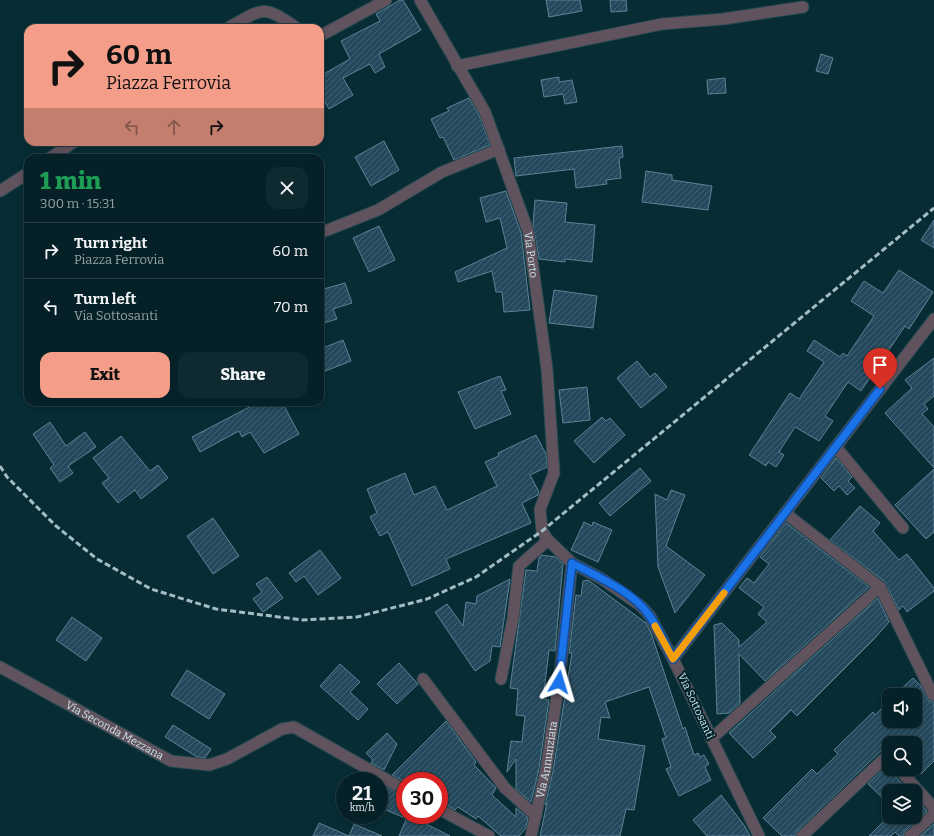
<!DOCTYPE html>
<html lang="en">
<head>
<meta charset="utf-8">
<style>
	body { margin:0; font-family:Bitter,serif; background:#0e292f; color:#f1f3f6; height:100vh; display:flex; flex-direction:column; font-size:15px; white-space:nowrap }
	* { box-sizing:border-box; margin:0 }
	p { font-size:13px; color:#97a3a7 }
	.icon { flex:none; width:22px; height:22px; fill:none; stroke:currentColor; stroke-width:2; stroke-linecap:round; stroke-linejoin:round }
	.map { position:relative; flex:1; overflow:hidden }
	.panel { position:absolute; left:24px; top:154px; width:300px; height:252px; display:flex; flex-direction:column; background:#052127; border-radius:12px; box-shadow:0 2px 6px #0003,0 0 0 1px #263e44 }
	.panel>* { flex:none }
	.top-card { position:absolute; left:24px; top:24px; width:300px; height:122px; border-radius:12px; box-shadow:0 2px 6px #0003,0 0 0 1px #263e44; background:#f49e8a; color:#111; overflow:hidden }
	.tools { position:absolute; left:882px; top:688px; display:grid; gap:8px }
	.tools a { display:grid; place-items:center; width:40px; height:40px; border-radius:8px; background:#052127; box-shadow:0 2px 6px #0003,0 0 0 1px #263e44; font-size:20px }
	.speed { position:absolute; left:336px; top:772px; display:flex; gap:8px; font-size:20px; font-weight:700; text-align:center }
	.speed>* { display:grid; place-content:center; width:52px; height:52px; border-radius:50%; background:#052127; box-shadow:0 2px 6px #0003,0 0 0 1px #263e44; line-height:1 }
	.speed small { font-size:10px; font-weight:400 }
	.speed .limit { border:6px solid #d22; background:#fff; color:#111 }
	.pin { position:absolute; display:grid; place-items:center; width:34px; height:34px; color:#fff; margin:-41px -17px; border-radius:50% 50% 50% 0; rotate:-45deg; box-shadow:0 0 4px #0007 }
	.pin .icon { rotate:45deg }
	.me { position:absolute; width:44px; margin:-22px; rotate:7deg; stroke-linejoin:round; filter:drop-shadow(0 0 3px #0008) }
	.turn { display:flex; align-items:center; gap:14px; height:84px; padding:0 16px; font-size:18px }
	.turn .icon { width:52px; height:52px; stroke-width:2.5 }
	.turn b { display:block; font-size:28px; line-height:34px }
	.lanes { display:flex; align-items:center; height:38px; padding:0 16px; background:#0003; justify-content:center; gap:20px; direction:ltr }
	.lanes .off { opacity:.35 }
	.round { display:grid; place-items:center; flex:none; width:42px; height:42px; border-radius:12px; background:#0e292f }
	.head { display:flex; align-items:center; justify-content:space-between; height:68px; padding:0 16px }
	h1 { font-size:24px; font-weight:800; line-height:30px; color:#1e9e55 }
	.action { display:flex; gap:8px; margin-top:auto; padding:8px 16px }
	.action a { flex:1; height:46px; border-radius:12px; background:#f49e8a; color:#111; font-size:16px; font-weight:800; line-height:46px; text-align:center }
	.action a+a { background:#0e292f; color:#f1f3f6 }
	ul { padding:0; list-style:none }
	li { display:flex; align-items:center; gap:12px; height:56px; padding:0 16px; border-top:1px solid #263e44 }
	li div { flex:1 }
	li b { display:block; font-size:15px }
	li em { font-style:normal }
	.map>svg:first-child { display:block }
</style>
</head>
<body>
<div class="map">
<svg width="934" height="836" viewBox="0 0 934 836">
	<defs>
		<pattern id="building-hatch" width="6" height="6" patternUnits="userSpaceOnUse"><rect width="6" height="6" fill="#25495c"/><path d="M-1 1l2-2M0 6l6-6M5 7l2-2" fill="none" stroke="#436373"/></pattern>
	</defs>
	<rect width="100%" height="100%" fill="#072c34"/>
	<path fill="url(#building-hatch)" stroke="#5d8298" d="M 400,0 L 403,0 L 421,30 L 379,54 L 385,67 L 375,73 L 370,64 L 343,78 L 353,95 L 329,109 L 320,93 L 320,76 L 350,59 L 341,41 L 380,21 L 376,14 Z
		M 546,0 L 580,0 L 582,11 L 549,17 Z
		M 610,0 L 626,0 L 627,11 L 611,12 Z
		M 821,54 L 833,58 L 828,74 L 816,71 Z
		M 559,77 L 559,82 L 572,80 L 577,102 L 565,104 L 563,94 L 544,97 L 541,80 Z
		M 725,78 L 726,93 L 708,94 L 707,80 Z
		M 469,98 L 479,115 L 490,145 L 454,160 L 443,137 L 440,138 L 431,119 L 449,111 L 447,108 Z
		M 384,141 L 399,170 L 371,186 L 355,157 Z
		M 622,146 L 623,157 L 619,158 L 621,178 L 606,180 L 607,184 L 576,188 L 574,169 L 516,176 L 514,158 Z
		M 646,171 L 672,175 L 672,180 L 712,186 L 708,210 L 642,202 Z
		M 506,191 L 521,233 L 530,310 L 504,312 L 502,292 L 496,292 L 492,271 L 458,282 L 455,272 L 507,248 L 500,218 L 486,222 L 480,198 Z
		M 535,200 L 567,203 L 565,222 L 595,225 L 592,262 L 565,259 L 565,262 L 539,259 L 533,224 Z
		M 934,220 L 934,248 L 921,240 Z
		M 379,226 L 395,260 L 369,272 L 353,238 Z
		M 899,270 L 933,292 L 909,329 L 905,326 L 861,391 L 848,382 L 825,416 L 833,421 L 819,441 L 795,427 L 779,452 L 784,455 L 776,467 L 768,462 L 766,466 L 749,455 L 790,393 L 799,399 L 824,362 L 807,351 L 814,340 L 840,357 L 843,353 L 847,356 L 874,316 L 851,301 L 864,281 L 883,293 Z
		M 345,283 L 352,303 L 333,309 L 337,319 L 320,324 L 320,290 Z
		M 554,290 L 597,296 L 593,328 L 549,323 Z
		M 343,340 L 351,361 L 320,373 L 320,349 Z
		M 934,358 L 934,396 L 924,404 L 928,409 L 922,414 L 934,427 L 934,468 L 885,413 L 912,388 L 905,380 Z
		M 637,361 L 650,377 L 655,373 L 667,387 L 641,408 L 617,378 Z
		M 500,376 L 506,390 L 501,391 L 511,414 L 475,429 L 458,392 Z
		M 587,387 L 590,420 L 563,423 L 559,390 Z
		M 259,402 L 282,402 L 299,434 L 264,453 L 250,432 L 242,437 L 239,431 L 200,452 L 192,437 Z
		M 602,417 L 606,421 L 610,418 L 625,435 L 594,463 L 574,441 Z
		M 50,422 L 66,446 L 85,432 L 96,447 L 68,466 L 73,473 L 60,482 L 50,468 L 54,465 L 33,434 Z
		M 536,435 L 546,454 L 547,467 L 530,475 L 539,492 L 538,495 L 522,503 L 531,523 L 446,559 L 450,569 L 412,586 L 388,532 L 380,536 L 370,517 L 377,513 L 367,489 L 405,473 L 414,495 L 435,486 L 447,510 L 497,486 L 485,462 L 499,456 L 498,453 Z
		M 121,436 L 150,471 L 158,465 L 168,478 L 141,499 L 135,490 L 118,503 L 102,483 L 109,478 L 93,458 Z
		M 836,458 L 852,477 L 848,481 L 855,488 L 847,495 L 839,486 L 834,491 L 821,478 Z
		M 640,468 L 651,481 L 610,516 L 599,503 Z
		M 934,469 L 934,532 L 926,539 L 895,505 Z
		M 671,490 L 685,495 L 666,546 L 705,575 L 675,613 L 658,567 L 655,494 L 667,500 Z
		M 860,506 L 880,523 L 873,531 L 899,560 L 907,554 L 934,588 L 934,591 L 907,612 L 903,606 L 899,610 L 884,581 L 830,540 Z
		M 213,518 L 239,556 L 213,574 L 187,536 Z
		M 584,522 L 592,526 L 593,522 L 612,530 L 598,562 L 571,550 Z
		M 786,523 L 869,587 L 765,681 L 739,654 L 740,703 L 729,713 L 717,714 L 714,625 L 722,623 L 739,640 L 739,647 L 767,622 L 758,614 L 764,607 L 739,588 L 747,578 L 754,583 L 769,564 L 760,557 Z
		M 320,550 L 341,578 L 318,595 L 304,576 L 296,582 L 289,573 Z
		M 541,555 L 556,557 L 563,564 L 555,651 L 549,650 L 543,699 L 549,700 L 539,769 L 531,802 L 516,789 L 516,759 L 507,772 L 511,741 L 522,742 L 525,716 L 516,715 L 518,689 L 510,688 L 526,570 L 537,571 L 539,558 Z
		M 267,577 L 283,598 L 263,612 L 253,599 L 262,592 L 256,584 Z
		M 510,579 L 500,647 L 492,646 L 490,661 L 475,671 L 435,612 L 447,604 L 463,626 L 466,602 L 476,604 L 477,596 Z
		M 588,580 L 646,623 L 651,633 L 683,729 L 685,727 L 694,755 L 698,753 L 700,757 L 704,755 L 709,764 L 705,767 L 711,780 L 679,796 L 666,769 L 671,767 L 662,739 L 666,738 L 649,687 L 605,702 L 610,718 L 601,717 L 598,739 L 645,746 L 634,810 L 626,809 L 620,836 L 540,836 L 547,803 L 545,805 L 553,771 L 572,653 L 569,653 L 576,595 L 581,596 L 583,581 Z
		M 878,598 L 889,622 L 874,639 L 797,716 L 791,710 L 770,731 L 776,737 L 753,758 L 729,733 Z
		M 72,617 L 102,638 L 86,661 L 56,640 Z
		M 399,663 L 418,684 L 397,704 L 377,684 Z
		M 340,664 L 360,682 L 350,692 L 368,709 L 358,720 L 320,686 Z
		M 187,670 L 225,694 L 209,719 L 171,695 Z
		M 913,678 L 921,686 L 929,701 L 934,702 L 934,761 L 921,774 L 915,769 L 915,743 L 889,743 L 797,831 L 795,836 L 782,836 L 763,818 L 812,769 L 817,774 L 838,754 L 834,750 L 873,712 L 875,715 L 889,701 L 889,721 L 915,721 L 915,695 L 895,695 Z
		M 446,721 L 476,762 L 474,765 L 496,788 L 492,795 L 516,817 L 516,808 L 528,818 L 526,828 L 519,836 L 501,836 L 478,816 L 476,819 L 458,807 L 455,810 L 439,800 L 439,781 L 405,782 L 392,775 Z
		M 173,725 L 211,749 L 205,758 L 197,757 L 165,737 Z
		M 387,733 L 397,744 L 384,770 L 371,763 L 373,760 L 366,753 Z
		M 886,767 L 909,791 L 889,791 L 889,804 L 868,784 Z
		M 383,785 L 405,797 L 405,818 L 381,808 L 383,804 L 379,802 L 379,794 Z
		M 721,795 L 744,825 L 750,836 L 707,836 L 693,820 Z
		M 915,798 L 927,811 L 905,831 L 903,836 L 899,836 L 895,832 L 891,836 L 869,836 L 888,817 L 915,817 Z
		M 408,815 L 427,815 L 424,823 L 450,836 L 399,836 Z
		M 319,823 L 349,836 L 354,824 L 382,836 L 313,836 Z
		M 934,824 L 934,836 L 920,836 Z"/>
	<g fill="none" stroke-linecap="round" stroke-linejoin="round">
		<g stroke="#264951" stroke-width="13">
			<g id="minor">
				<path id="s1" d="M 420,0 L 485,112 L 528,231 L 547,369 L 554,473 L 540,509 L 542,531 L 548,540 L 572,563 L 602,579 L 641,606 L 650,616 L 673,659"/>
				<path d="M 228,28 C 264,8 262,4 297,28"/>
				<path d="M 320,36 L 386,0"/>
				<path d="M 457,66 L 662,24 L 723,19 L 803,7"/>
				<path d="M 50,158 L 74,142"/>
				<path d="M 0,191 L 28,173"/>
				<path d="M 320,233 L 378,210 L 442,172 L 499,149"/>
				<path d="M 836,447 L 903,528"/>
				<path d="M 785,513 L 880,587 L 933,695"/>
				<path id="s2" d="M 0,667 L 171,761 L 209,765 L 227,759 L 282,729 L 294,727 L 405,790"/>
				<path d="M 423,679 L 505,788 L 536,816"/>
				<path d="M 501,679 L 513,618 L 519,566 L 548,540"/>
				<path d="M 711,739 L 880,587"/>
				<path d="M 899,769 L 934,808"/>
				<path d="M 439,809 L 489,836"/>
				<path id="s3" d="M 531,836 L 546,770 L 559,682 L 572,563"/>
				<path d="M 759,836 L 673,659 L 934,319"/>
				<path d="M 802,836 L 887,756 L 889,758"/>
				<path d="M 910,836 L 934,814"/>
			</g>
		</g>
		<use href="#minor" stroke="#61535e" stroke-width="11"/>
		<path stroke="#a3bdc4" stroke-width="3" stroke-dasharray="6 3" stroke-linecap="butt" d="M 0,466 L 7,477 L 56,526 L 97,559 L 151,589 L 216,609 L 303,620 L 357,617 L 427,599 L 476,577 L 542,531 L 934,208"/>
	</g>
	<g fill="none" stroke-linecap="round" stroke-linejoin="round">
		<g stroke="#114b97" stroke-width="10">
			<path id="route" d="M 559,682 L 572,563 C 598,577 632,591 649,615 C 659,629 665,645 673,659 L 880,389"/>
		</g>
		<use href="#route" stroke="#1a73e8" stroke-width="7"/>
		<path stroke="#f59e0b" stroke-width="7" d="M 655,626 L 673,659 L 724,593"/>
	</g>
	<g text-anchor="middle" dominant-baseline="central" stroke-width="4" stroke-linejoin="round" paint-order="stroke">
		<g font-size="11" fill="#c9e1e7" stroke="#002229">
			<text stroke="none"><textPath href="#s1" startOffset="280">Via Porto</textPath></text>
			<text transform="translate(696 706) rotate(65)">Via Sottosanti</text>
			<text stroke="none"><textPath href="#s2" startOffset="131">Via Seconda Mezzana</textPath></text>
			<text stroke="none"><textPath href="#s3" startOffset="78">Via Annunziata</textPath></text>
		</g>
	</g>
</svg>
<div class="tools">
<a><svg class="icon" aria-label="sound" viewBox="0 0 24 24"><path d="M4 9h4l5-4v14l-5-4H4zM17 9q2 3 0 6"/></svg></a>
<a><svg class="icon" aria-label="search" viewBox="0 0 24 24"><circle cx="10" cy="10" r="6"/><path d="M15 15l6 6"/></svg></a>
<a><svg class="icon" aria-label="layers" viewBox="0 0 24 24"><path d="M12 4l9 5-9 5-9-5zM3 14l9 5 9-5"/></svg></a>
</div>
<div class="speed"><div>21<small>km/h</small></div><div class="limit">30</div></div>
<div class="pin" style="left:880px;top:389px;background:#d93025"><svg class="icon" aria-label="arrive" viewBox="0 0 24 24"><path d="M6 21V4h12l-3 4 3 4H6"/></svg></div>
<svg class="me" style="left:559px;top:682px" viewBox="-20 -20 40 40"><path d="M0-17L14 15 0 8-14 15z" fill="#1a73e8" stroke="#fff" stroke-width="4"/></svg>
<div class="top-card">
<div class="turn"><svg class="icon" aria-label="right" viewBox="0 0 24 24"><path d="M7 20v-9h11M14 6l5 5-5 5"/></svg><div><b>60 m</b>Piazza Ferrovia</div></div>
<div class="lanes"><svg class="icon off" aria-label="left" viewBox="0 0 24 24"><path d="M17 20v-9H6M10 6l-5 5 5 5"/></svg><svg class="icon off" aria-label="ahead" viewBox="0 0 24 24"><path d="M12 20V5M6 11l6-6 6 6"/></svg><svg class="icon" aria-label="right" viewBox="0 0 24 24"><path d="M7 20v-9h11M14 6l5 5-5 5"/></svg></div>
</div>
<section class="panel">
<div class="head"><div><h1>1 min</h1><p>300 m · 15:31</p></div><a class="round"><svg class="icon" aria-label="close" viewBox="0 0 24 24"><path d="M6 6l12 12M18 6L6 18"/></svg></a></div>
<ul>
<li><svg class="icon" aria-label="right" viewBox="0 0 24 24"><path d="M7 20v-9h11M14 6l5 5-5 5"/></svg><div><b>Turn right</b><p>Piazza Ferrovia</p></div><em>60 m</em></li>
<li><svg class="icon" aria-label="left" viewBox="0 0 24 24"><path d="M17 20v-9H6M10 6l-5 5 5 5"/></svg><div><b>Turn left</b><p>Via Sottosanti</p></div><em>70 m</em></li>
</ul>
<div class="action"><a>Exit</a><a>Share</a></div>
</section>
</div>
</body>
</html>
